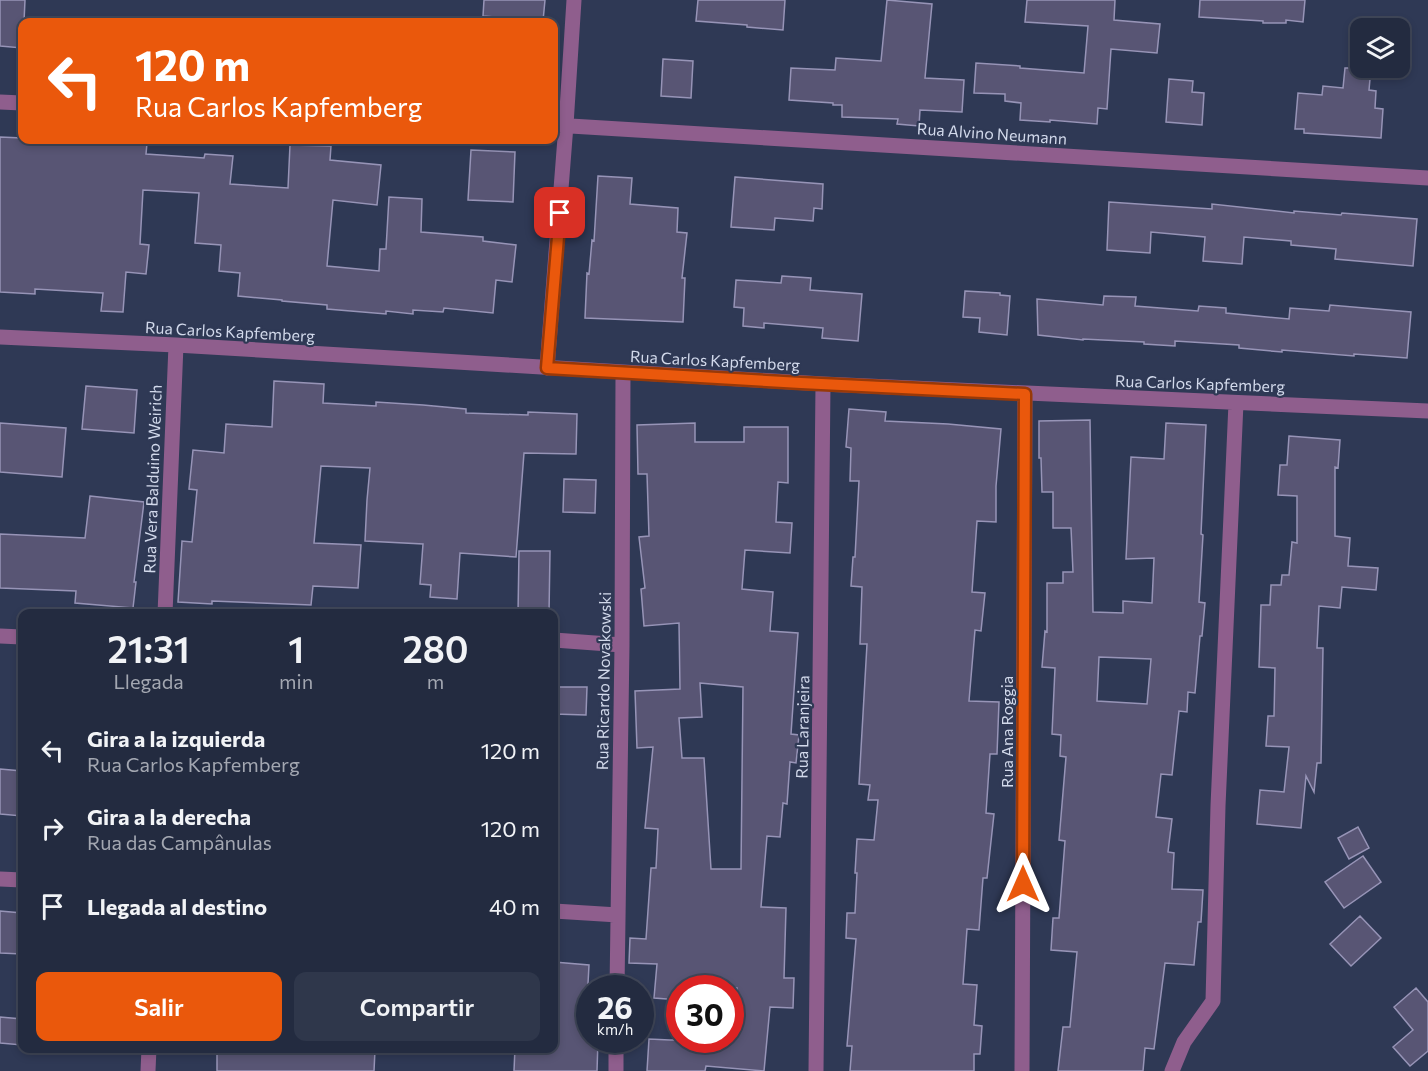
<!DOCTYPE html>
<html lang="es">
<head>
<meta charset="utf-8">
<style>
	body { margin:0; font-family:Commissioner,sans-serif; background:#2f374b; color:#f1f3f6; height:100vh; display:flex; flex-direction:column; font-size:22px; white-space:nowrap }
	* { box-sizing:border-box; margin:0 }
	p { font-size:20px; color:#a3a7b1 }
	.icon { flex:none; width:33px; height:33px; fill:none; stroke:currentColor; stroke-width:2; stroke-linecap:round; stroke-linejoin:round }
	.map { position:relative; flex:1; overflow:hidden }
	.details { position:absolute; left:18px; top:609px; width:540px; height:444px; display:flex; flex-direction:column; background:#232b40; border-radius:12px; box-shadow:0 3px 9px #0003,0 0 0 2px #404759 }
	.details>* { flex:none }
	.hud { position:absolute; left:18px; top:18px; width:540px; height:126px; border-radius:12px; box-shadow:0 3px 9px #0003,0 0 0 2px #404759; background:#ea580c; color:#fff; overflow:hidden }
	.controls { position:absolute; left:1350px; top:18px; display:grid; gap:12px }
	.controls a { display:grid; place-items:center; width:60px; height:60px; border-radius:12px; background:#232b40; box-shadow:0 3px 9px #0003,0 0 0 2px #404759; font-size:30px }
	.speed { position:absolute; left:576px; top:975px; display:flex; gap:12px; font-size:30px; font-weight:700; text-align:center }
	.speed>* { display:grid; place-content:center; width:78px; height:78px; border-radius:50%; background:#232b40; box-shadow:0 3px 9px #0003,0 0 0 2px #404759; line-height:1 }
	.speed small { font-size:15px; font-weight:400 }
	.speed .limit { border:9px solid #d22; background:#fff; color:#111 }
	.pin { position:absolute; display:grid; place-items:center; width:51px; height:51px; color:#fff; margin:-26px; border-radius:12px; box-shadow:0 3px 9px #0006 }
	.me { position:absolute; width:66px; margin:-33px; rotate:0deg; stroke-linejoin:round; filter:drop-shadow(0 0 4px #0008) }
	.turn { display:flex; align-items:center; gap:21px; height:126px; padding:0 18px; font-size:27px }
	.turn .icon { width:78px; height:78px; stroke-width:2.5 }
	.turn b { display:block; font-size:42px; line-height:51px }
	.eta { display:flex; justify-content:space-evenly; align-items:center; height:102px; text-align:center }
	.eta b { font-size:36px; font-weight:600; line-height:42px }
	.cta { display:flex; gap:12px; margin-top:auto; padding:12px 18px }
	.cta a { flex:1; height:69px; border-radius:12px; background:#ea580c; color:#fff; font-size:24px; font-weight:600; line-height:69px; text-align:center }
	.cta a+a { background:#2f374b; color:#f1f3f6 }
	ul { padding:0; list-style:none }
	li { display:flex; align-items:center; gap:18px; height:78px; padding:0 18px }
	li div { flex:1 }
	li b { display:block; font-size:22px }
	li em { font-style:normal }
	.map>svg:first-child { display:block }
</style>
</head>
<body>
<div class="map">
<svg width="1428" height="1071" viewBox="0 0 1428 1071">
	<rect width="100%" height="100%" fill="#2f3955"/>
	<path fill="#585574" stroke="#9794b7" stroke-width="1.5" fill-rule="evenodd" d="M 0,0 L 25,0 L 24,22 L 22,22 L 22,48 L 0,46 Z
		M 484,0 L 545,0 L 543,21 L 483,16 Z
		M 698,0 L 785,0 L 783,30 L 747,27 L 747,25 L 696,21 Z
		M 887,0 L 932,4 L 925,78 L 964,80 L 962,112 L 920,110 L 919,126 L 897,124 L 898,119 L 842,117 L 842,105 L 833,105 L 833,103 L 789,100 L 791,68 L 835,70 L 836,58 L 881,61 Z
		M 1027,0 L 1115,0 L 1114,20 L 1160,24 L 1157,53 L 1111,49 L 1107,109 L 1098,108 L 1097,124 L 1050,120 L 1050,122 L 1020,120 L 1021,103 L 1005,101 L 1005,94 L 974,93 L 976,63 L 1020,66 L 1020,68 L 1084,73 L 1088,26 L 1025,22 Z
		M 1200,0 L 1305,0 L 1303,22 L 1286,20 L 1286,23 L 1263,23 L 1263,21 L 1199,17 Z
		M 663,59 L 693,61 L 691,98 L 661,96 Z
		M 1345,68 L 1371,68 L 1369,90 L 1376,91 L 1375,108 L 1383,109 L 1381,138 L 1304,133 L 1304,129 L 1295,129 L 1298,93 L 1322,95 L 1323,86 L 1343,88 Z
		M 1169,79 L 1193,81 L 1192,92 L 1204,93 L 1202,125 L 1166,122 Z
		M 0,137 L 22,138 L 22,140 L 65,140 L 147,143 L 146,154 L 204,158 L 205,154 L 233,156 L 230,184 L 288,188 L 290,145 L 331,146 L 330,160 L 381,165 L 377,205 L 333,200 L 327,266 L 379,271 L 380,249 L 386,249 L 389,197 L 422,199 L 421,232 L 483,237 L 483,241 L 516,245 L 512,282 L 496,280 L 493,313 L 444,308 L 443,312 L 413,310 L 413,314 L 386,311 L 386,314 L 327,309 L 327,305 L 282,301 L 282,300 L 238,296 L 240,273 L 219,271 L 221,245 L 195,243 L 199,193 L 143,190 L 140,244 L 149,245 L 146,274 L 126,272 L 123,312 L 101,311 L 103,293 L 35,289 L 35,294 L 0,292 Z
		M 471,150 L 515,152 L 513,202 L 468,200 Z
		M 598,176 L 632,178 L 630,204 L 678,208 L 677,232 L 687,233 L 682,278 L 685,278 L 683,322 L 585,318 L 587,273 L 589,274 L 592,240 L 594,241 Z
		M 735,177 L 823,184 L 822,209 L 814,208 L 813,221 L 775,218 L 774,230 L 731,227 Z
		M 1109,202 L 1212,209 L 1212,204 L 1294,213 L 1294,211 L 1341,215 L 1342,213 L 1417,219 L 1413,266 L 1335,259 L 1336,249 L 1291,245 L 1291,241 L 1244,237 L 1242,264 L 1203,261 L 1205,237 L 1151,232 L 1150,253 L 1107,250 Z
		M 782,276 L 811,278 L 810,290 L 862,294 L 858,341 L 822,338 L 823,328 L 764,323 L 764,328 L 743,326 L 744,308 L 734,307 L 736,280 L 781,283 Z
		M 965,291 L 1000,293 L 1000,295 L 1010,296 L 1007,335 L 979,332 L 980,318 L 963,317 Z
		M 1104,296 L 1136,297 L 1135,306 L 1198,311 L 1199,306 L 1226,308 L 1226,313 L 1289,319 L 1290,308 L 1329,311 L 1330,305 L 1411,312 L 1407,358 L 1354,354 L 1354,356 L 1282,350 L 1282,352 L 1239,348 L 1239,345 L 1175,341 L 1175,346 L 1144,344 L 1144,342 L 1083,339 L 1083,340 L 1038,335 L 1037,299 L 1103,305 Z
		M 274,381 L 324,384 L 323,403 L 376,406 L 376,402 L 423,405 L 466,409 L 466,413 L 528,415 L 528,412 L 577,414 L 576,454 L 524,453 L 516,557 L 460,553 L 457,599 L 430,597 L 431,585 L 420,584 L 423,544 L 365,541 L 367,500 L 370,468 L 321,466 L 314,543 L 361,545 L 358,588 L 313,586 L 311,605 L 212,601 L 212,604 L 178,602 L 182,541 L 192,542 L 197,490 L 189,489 L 193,450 L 224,453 L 226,424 L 272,427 Z
		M 86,386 L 137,390 L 134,433 L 82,429 Z
		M 849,409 L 886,412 L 885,421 L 948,424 L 1001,429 L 996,486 L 996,522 L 977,521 L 972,592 L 985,593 L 981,631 L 975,630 L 969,701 L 999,702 L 997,754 L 990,754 L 986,813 L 994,814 L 987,878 L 983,878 L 979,930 L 967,929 L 963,984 L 977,985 L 974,1025 L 982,1026 L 980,1054 L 974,1054 L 974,1071 L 850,1071 L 852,1046 L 847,1046 L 856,939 L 846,938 L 847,913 L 855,913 L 857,873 L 855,873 L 857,839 L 874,840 L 878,800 L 868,800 L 870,785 L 859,784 L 867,644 L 860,644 L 862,587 L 851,586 L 853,557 L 855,557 L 859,481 L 850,481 L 851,448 L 846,447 Z
		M 1090,420 L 1093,612 L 1123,613 L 1123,601 L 1152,603 L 1154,558 L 1126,559 L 1131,457 L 1164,459 L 1166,423 L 1206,425 L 1201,534 L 1203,535 L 1199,602 L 1205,603 L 1202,636 L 1200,636 L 1195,693 L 1188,692 L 1187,712 L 1179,711 L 1172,775 L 1161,774 L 1156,817 L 1172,819 L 1168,852 L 1174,853 L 1172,889 L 1203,890 L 1201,922 L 1198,922 L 1194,965 L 1165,963 L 1154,1049 L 1145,1048 L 1143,1071 L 1058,1071 L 1063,1027 L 1070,1027 L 1077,952 L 1051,950 L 1053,918 L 1059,918 L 1065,841 L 1059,840 L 1066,757 L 1060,756 L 1061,735 L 1052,734 L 1055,668 L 1042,667 L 1045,631 L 1047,632 L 1047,583 L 1063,583 L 1063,572 L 1073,572 L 1071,528 L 1053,528 L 1053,492 L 1042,492 L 1041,458 L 1039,458 L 1039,421 ZM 1099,657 L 1151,659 L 1147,704 L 1097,701 Z
		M 0,423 L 66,428 L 62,477 L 0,472 Z
		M 695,423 L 695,442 L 744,442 L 744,427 L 788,427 L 788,483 L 778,482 L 776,522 L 792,523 L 790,553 L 745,550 L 742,589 L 773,592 L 770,631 L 798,633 L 791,734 L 799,735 L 796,763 L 790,762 L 787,804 L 783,803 L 780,837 L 767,836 L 761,907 L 786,908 L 784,978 L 794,978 L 793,1008 L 770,1007 L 764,1071 L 706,1066 L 705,1071 L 647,1071 L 649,1039 L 670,1040 L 735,1040 L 737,988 L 680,988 L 680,1000 L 654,998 L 657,964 L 629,963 L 630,938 L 646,939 L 651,868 L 656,868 L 658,829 L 645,828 L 653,747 L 637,748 L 635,691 L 680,689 L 679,623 L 644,626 L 641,589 L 645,588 L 639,537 L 649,536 L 647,474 L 638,474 L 637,425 ZM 700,683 L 743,687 L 741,869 L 711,869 L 704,758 L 682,758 L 679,718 L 702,717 Z
		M 1289,436 L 1340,440 L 1338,468 L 1335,467 L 1335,536 L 1350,538 L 1348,566 L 1378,568 L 1376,590 L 1342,587 L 1340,608 L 1319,606 L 1317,648 L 1323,648 L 1321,763 L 1317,763 L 1314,792 L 1306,776 L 1301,828 L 1257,824 L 1260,790 L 1284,792 L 1289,747 L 1266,746 L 1268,716 L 1274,716 L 1275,668 L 1259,667 L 1261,605 L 1270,605 L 1271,585 L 1281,585 L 1282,575 L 1289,575 L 1292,542 L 1297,543 L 1297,496 L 1278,495 L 1280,465 L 1287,465 Z
		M 564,479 L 596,480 L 595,513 L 563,512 Z
		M 90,496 L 144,502 L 134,582 L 136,582 L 133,608 L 75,603 L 76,591 L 0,588 L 0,534 L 85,538 Z
		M 519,551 L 550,551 L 549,614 L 518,614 Z
		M 554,687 L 587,687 L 586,715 L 554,714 Z
		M 0,769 L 22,771 L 22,816 L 0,814 Z
		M 1358,827 L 1369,848 L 1349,859 L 1338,838 Z
		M 1363,856 L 1381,882 L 1344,908 L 1325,882 Z
		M 0,911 L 22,913 L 22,954 L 0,953 Z
		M 1360,916 L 1381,938 L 1351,966 L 1330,944 Z
		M 554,962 L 589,965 L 586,1021 L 590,1021 L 590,1040 L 598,1040 L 597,1071 L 514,1071 L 515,1048 L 554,1048 Z
		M 1416,988 L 1428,1002 L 1428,1051 L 1410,1066 L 1393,1047 L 1413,1030 L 1394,1007 Z
		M 0,1017 L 22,1019 L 22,1045 L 0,1043 Z
		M 217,1048 L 359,1048 L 375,1050 L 374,1071 L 217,1071 Z"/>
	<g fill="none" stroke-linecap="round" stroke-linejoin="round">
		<path stroke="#8f5e8d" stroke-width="15" d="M 0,102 L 22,103
			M 554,125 L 1428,178
			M 0,337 L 176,345 L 823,384 L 1428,411
			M 547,368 L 566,125 L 574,0
			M 165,614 L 176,345
			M 0,636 L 22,637
			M 554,640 L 622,645
			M 0,879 L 22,880
			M 554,911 L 618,915
			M 617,988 L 622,645 L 623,373
			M 148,1071 L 149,1048
			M 616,1071 L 616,1040
			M 816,1071 L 823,384
			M 1022,1071 L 1025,394
			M 1172,1071 L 1184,1042 L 1213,1001 L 1218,806 L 1236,403"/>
	</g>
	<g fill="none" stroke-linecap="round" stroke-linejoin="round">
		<g stroke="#983908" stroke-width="15">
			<path id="route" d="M 560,213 L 547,368 L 801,383 L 1025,394 L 1023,884"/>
		</g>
		<use href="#route" stroke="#ea580c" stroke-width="10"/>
	</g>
	<g text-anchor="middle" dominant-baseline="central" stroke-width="4.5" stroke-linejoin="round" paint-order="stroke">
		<g font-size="16" fill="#d2d9eb" stroke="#2f3955">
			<text transform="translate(992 133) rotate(4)">Rua Alvino Neumann</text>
			<text transform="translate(230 331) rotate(3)">Rua Carlos Kapfemberg</text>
			<text transform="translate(715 360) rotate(3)">Rua Carlos Kapfemberg</text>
			<text transform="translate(1200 383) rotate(2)">Rua Carlos Kapfemberg</text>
			<text transform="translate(152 479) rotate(-88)">Rua Vera Balduino Weirich</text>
			<text transform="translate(603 681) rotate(-89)">Rua Ricardo Novakowski</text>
			<text transform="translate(802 727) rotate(-89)">Rua Laranjeira</text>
			<text transform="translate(1006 732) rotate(-90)">Rua Ana Roggia</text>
		</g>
	</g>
</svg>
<div class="controls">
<a><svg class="icon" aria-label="layers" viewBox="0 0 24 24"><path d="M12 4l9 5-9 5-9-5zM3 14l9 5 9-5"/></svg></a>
</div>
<div class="speed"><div>26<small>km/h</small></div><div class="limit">30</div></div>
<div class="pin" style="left:560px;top:213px;background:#d93025"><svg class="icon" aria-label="arrive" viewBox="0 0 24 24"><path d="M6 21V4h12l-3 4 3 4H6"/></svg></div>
<svg class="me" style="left:1023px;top:884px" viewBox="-20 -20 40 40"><path d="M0-17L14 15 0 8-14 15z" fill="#ea580c" stroke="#fff" stroke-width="4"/></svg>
<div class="hud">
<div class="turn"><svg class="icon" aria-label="left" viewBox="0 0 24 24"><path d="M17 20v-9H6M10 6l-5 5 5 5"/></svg><div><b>120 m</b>Rua Carlos Kapfemberg</div></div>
</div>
<section class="details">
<div class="eta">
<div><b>21:31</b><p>Llegada</p></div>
<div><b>1</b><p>min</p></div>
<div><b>280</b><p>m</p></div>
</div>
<ul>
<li><svg class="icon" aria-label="left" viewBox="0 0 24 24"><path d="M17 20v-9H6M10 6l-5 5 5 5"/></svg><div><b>Gira a la izquierda</b><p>Rua Carlos Kapfemberg</p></div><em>120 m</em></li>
<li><svg class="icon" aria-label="right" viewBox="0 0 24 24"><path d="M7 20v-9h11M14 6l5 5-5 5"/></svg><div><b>Gira a la derecha</b><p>Rua das Campânulas</p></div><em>120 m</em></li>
<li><svg class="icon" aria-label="arrive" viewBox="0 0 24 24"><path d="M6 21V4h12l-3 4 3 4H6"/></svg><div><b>Llegada al destino</b></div><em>40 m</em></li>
</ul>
<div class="cta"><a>Salir</a><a>Compartir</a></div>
</section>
</div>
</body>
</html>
